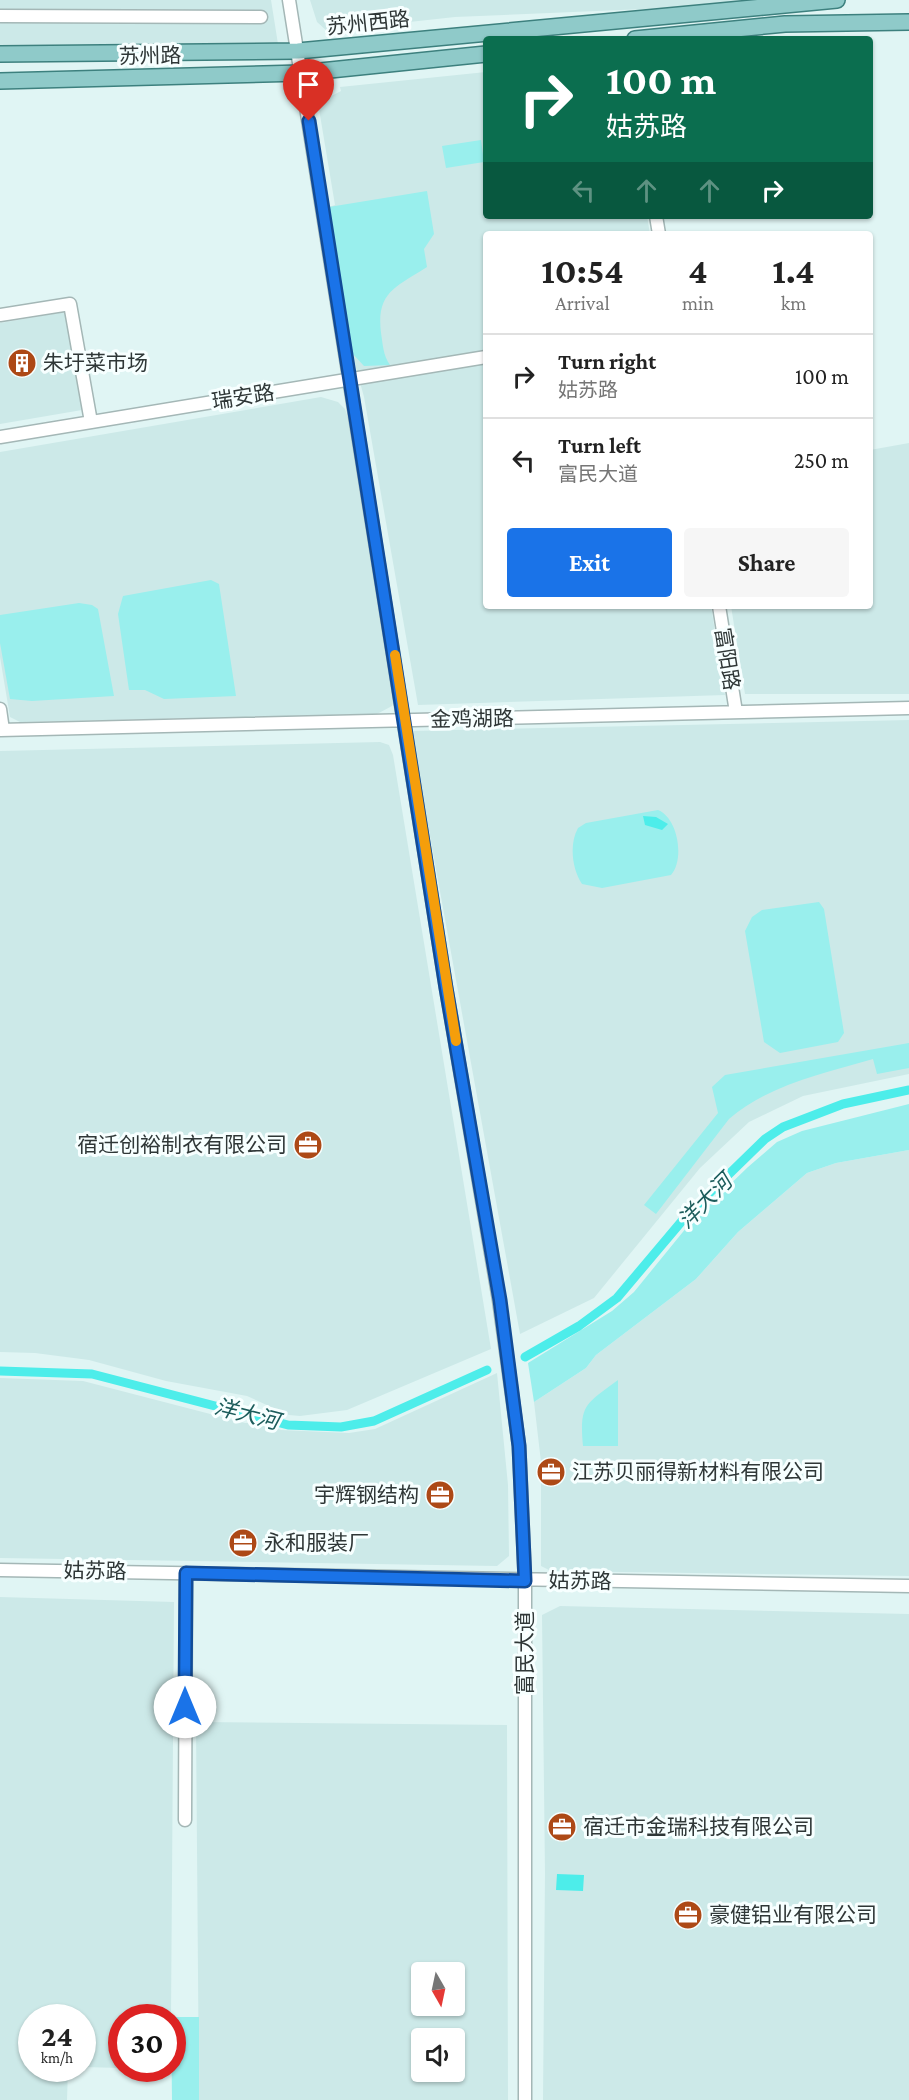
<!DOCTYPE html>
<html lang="en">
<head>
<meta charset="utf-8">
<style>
	body { margin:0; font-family:"Crimson Pro","Noto Sans SC",serif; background:#f6f6f6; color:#222; height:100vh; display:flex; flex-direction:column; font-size:22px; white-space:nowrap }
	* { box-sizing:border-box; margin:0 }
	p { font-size:20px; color:#767676 }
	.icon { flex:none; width:33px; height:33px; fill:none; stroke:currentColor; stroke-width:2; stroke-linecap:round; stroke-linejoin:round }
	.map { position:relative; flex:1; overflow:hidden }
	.drawer { position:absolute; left:483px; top:231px; width:390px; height:378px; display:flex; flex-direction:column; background:#fff; border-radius:6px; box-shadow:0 2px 4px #0004 }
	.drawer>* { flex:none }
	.hud { position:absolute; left:483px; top:36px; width:390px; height:183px; border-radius:6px; box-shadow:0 2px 4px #0004; background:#0b6e4f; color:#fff; overflow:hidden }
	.needle { width:39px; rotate:171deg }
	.fabs { position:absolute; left:411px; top:1962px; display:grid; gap:12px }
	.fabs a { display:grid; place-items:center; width:54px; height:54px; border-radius:6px; background:#fff; box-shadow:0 2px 4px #0004; font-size:30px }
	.speed { position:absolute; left:18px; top:2004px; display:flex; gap:12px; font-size:30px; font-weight:700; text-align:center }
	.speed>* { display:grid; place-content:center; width:78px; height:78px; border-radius:50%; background:#fff; box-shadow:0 2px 4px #0004; line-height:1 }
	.speed small { font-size:15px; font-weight:400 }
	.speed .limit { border:9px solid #d22; background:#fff; color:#111 }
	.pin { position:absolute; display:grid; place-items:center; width:51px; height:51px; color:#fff; margin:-62px -26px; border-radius:50% 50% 50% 0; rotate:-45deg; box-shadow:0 0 6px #0007 }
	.pin .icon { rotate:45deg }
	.me { position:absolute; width:66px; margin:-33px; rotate:0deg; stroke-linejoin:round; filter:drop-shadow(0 0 4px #0008) }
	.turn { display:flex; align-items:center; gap:21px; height:126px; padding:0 24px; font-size:27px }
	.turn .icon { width:78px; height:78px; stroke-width:2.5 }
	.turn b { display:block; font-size:42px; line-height:51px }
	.lanes { display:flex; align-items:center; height:57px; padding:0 24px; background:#0003; justify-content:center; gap:30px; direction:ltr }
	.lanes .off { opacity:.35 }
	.eta { display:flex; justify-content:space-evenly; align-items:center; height:102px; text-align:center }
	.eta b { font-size:36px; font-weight:700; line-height:42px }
	.action { display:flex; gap:12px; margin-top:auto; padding:12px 24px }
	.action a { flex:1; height:69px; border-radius:6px; background:#1a73e8; color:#fff; font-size:24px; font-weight:700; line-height:69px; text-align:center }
	.action a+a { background:#f6f6f6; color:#222 }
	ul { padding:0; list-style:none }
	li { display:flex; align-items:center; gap:18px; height:84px; padding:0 24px; border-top:2px solid #e0e0e0 }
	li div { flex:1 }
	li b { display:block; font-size:22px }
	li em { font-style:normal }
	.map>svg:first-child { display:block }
</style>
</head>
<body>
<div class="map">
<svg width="909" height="2100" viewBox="0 0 909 2100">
	<rect width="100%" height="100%" fill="#e0f5f4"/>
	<path fill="#cce9e8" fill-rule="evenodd" d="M 0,0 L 271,0 L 278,44 L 0,48 Z
		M 310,0 L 746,0 L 692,7 L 455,17 L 327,31 L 317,22 Z
		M 486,72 L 486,216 L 647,216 L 650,234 L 486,234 L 486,606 L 711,606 L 725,695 L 418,705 L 364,397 L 352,353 L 329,207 L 335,205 L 318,103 L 341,91 L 340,87 Z
		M 65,312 L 82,410 L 0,424 L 0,323 Z
		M 321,397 L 338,402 L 345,409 L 349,421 L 394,700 L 392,706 L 377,714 L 20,722 L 10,717 L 0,657 L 0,452 Z
		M 909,443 L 909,694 L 745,694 L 731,606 L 870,606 L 870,450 Z
		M 909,720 L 909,1074 L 803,1096 L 749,1122 L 700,1168 L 594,1298 L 520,1334 L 411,731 Z
		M 380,742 L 389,745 L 393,755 L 491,1349 L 347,1410 L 300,1416 L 289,1415 L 247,1396 L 166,1381 L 89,1360 L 35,1353 L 0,1352 L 0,751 Z
		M 909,1150 L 909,1576 L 551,1571 L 541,1566 L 541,1462 L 534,1402 L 586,1368 L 596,1355 L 696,1279 L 738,1232 L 807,1173 L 836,1163 Z
		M 497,1373 L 508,1485 L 509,1556 L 497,1566 L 0,1558 L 0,1378 L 83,1381 L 245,1423 L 263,1422 L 281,1430 L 349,1433 L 375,1429 Z
		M 0,1597 L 174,1602 L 171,2017 L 122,2018 L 121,2068 L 83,2067 L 82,2018 L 32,2018 L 32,2068 L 68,2069 L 67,2100 L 0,2100 Z
		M 560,1606 L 909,1614 L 909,2100 L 543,2100 L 545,1873 L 542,1615 Z
		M 196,1722 L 507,1725 L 508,2100 L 199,2100 ZM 422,1972 L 454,1972 L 454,2006 L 422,2006 ZM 422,2038 L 454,2038 L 454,2072 L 422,2072 Z"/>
	<path fill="#99efed" d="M 481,140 L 484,162 L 446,168 L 442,146 Z
		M 427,191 L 434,234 L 424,249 L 427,267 C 396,287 376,292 381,333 C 383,345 383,355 390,365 L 364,366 L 352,353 L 329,207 Z
		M 211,580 L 219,584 L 236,696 L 164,699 L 145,690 L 129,690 L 118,614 L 123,596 Z
		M 79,603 L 92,605 L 98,609 L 114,696 L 32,701 L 10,699 L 0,643 L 0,615 Z
		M 658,810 C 678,818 685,859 671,875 L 602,888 L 582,884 C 572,869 569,844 578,828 L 586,823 Z
		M 819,902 L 824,909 L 844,1033 L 838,1042 L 780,1053 L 764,1042 L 745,931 L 752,917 L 762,910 Z
		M 909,1043 L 909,1068 L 877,1074 L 873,1059 C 823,1074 770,1084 729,1119 L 656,1214 L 644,1205 L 718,1113 L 712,1087 L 725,1075 Z
		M 909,1104 L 909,1150 L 836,1163 L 807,1173 L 738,1232 L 696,1279 L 596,1355 L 586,1368 L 534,1402 L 528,1363 L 612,1311 L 634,1292 L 691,1222 L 748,1167 L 777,1142 L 802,1131 Z
		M 618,1380 L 618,1446 L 583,1446 C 579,1404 586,1404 618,1380 Z
		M 171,2017 L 199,2017 L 199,2100 L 172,2100 Z"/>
	<path fill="#4dedea" d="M 643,816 L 656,817 L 668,824 L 662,830 L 645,825 Z
		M 557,1874 L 584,1875 L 583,1891 L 556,1890 Z"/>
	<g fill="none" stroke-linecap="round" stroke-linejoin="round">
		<path stroke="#4dedea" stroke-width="9" d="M 525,1357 L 579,1326 L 617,1298 L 687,1215 L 765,1139 L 783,1127 L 843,1104 L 909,1090
			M 0,1371 L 92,1374 L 288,1425 L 341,1427 L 374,1421 L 487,1370"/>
		<g stroke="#a4b7b6" stroke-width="15">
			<path id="minor" d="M 289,0 L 446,988 L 499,1300 L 519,1446 L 525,1581 L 525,2100
				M 0,16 L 261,17
				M 656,216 L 659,234
				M 0,315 L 70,304 L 91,422
				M 0,437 L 486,357
				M 719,606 L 736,712
				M 0,709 L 3,730
				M 0,730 L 909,708
				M 0,1570 L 909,1586
				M 185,1820 L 186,1573"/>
		</g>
		<g stroke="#3d807e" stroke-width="18">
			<path id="major" d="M 635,39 L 785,24 L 909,22
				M 0,54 L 298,51 L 837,0
				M 0,81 L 301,73 L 486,54"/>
		</g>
		<use href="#minor" stroke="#fff" stroke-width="12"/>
		<use href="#major" stroke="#8fcac9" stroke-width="15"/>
	</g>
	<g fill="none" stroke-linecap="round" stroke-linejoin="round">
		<g stroke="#114b97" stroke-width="15">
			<path id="route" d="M 185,1707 L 186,1573 L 525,1581 L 519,1446 L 500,1300 L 446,988 L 309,121"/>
		</g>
		<use href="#route" stroke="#1a73e8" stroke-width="10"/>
		<path stroke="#f59e0b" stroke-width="10" d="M 395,655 L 456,1041"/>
	</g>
	<defs>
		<g id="building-disc" transform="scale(1.5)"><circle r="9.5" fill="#ad4916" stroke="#f7ffff"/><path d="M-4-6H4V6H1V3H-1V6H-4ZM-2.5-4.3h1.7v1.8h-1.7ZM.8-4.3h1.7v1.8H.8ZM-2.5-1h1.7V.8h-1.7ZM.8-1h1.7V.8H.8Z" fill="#fff"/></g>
		<g id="office-disc" transform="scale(1.5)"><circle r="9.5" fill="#ad4916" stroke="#f7ffff"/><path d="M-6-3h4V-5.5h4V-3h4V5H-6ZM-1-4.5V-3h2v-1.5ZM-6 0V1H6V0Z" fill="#fff"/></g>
	</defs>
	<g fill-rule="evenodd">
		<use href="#building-disc" x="22" y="363"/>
		<use href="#office-disc" x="308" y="1145"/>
		<use href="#office-disc" x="551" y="1472"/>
		<use href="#office-disc" x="440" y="1495"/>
		<use href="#office-disc" x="243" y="1543"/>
		<use href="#office-disc" x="562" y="1827"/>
		<use href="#office-disc" x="688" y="1915"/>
	</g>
	<g text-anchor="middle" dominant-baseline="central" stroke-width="6" stroke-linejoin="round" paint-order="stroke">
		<g font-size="21" fill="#2f3737" stroke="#f7ffff">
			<text transform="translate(368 23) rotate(-6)">苏州西路</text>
			<text transform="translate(150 56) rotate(-1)">苏州路</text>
			<text transform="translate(243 397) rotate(-9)">瑞安路</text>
			<text transform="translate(727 659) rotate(81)">富阳路</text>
			<text transform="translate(472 719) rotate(-1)">金鸡湖路</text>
			<text transform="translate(95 1571) rotate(1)">姑苏路</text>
			<text transform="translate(580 1581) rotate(1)">姑苏路</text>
			<text transform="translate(525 1653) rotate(-90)">富民大道</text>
		</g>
		<g font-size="21" fill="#2f3737" stroke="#f7ffff" text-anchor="start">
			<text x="43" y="363">朱圩菜市场</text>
			<text x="287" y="1145" text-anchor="end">宿迁创裕制衣有限公司</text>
			<text x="572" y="1472">江苏贝丽得新材料有限公司</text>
			<text x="419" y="1495" text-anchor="end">宇辉钢结构</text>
			<text x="264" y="1543">永和服装厂</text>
			<text x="583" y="1827">宿迁市金瑞科技有限公司</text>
			<text x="709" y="1915">豪健铝业有限公司</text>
		</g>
		<g font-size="22" font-style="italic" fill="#1b5c5b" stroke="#f7ffff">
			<text transform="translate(705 1201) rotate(-45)">洋大河</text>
			<text transform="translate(247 1414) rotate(14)">洋大河</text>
		</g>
	</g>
</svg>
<div class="fabs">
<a><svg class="needle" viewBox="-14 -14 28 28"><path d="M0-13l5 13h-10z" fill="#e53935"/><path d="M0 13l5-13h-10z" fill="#767676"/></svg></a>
<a><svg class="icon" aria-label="sound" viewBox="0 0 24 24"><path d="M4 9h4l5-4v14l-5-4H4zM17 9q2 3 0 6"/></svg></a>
</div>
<div class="speed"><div>24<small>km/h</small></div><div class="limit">30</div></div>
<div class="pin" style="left:309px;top:121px;background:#d93025"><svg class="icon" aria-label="arrive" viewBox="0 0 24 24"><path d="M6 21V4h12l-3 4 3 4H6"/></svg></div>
<svg class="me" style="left:185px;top:1707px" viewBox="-20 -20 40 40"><circle r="19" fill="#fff"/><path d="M0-13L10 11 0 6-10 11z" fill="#1a73e8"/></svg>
<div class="hud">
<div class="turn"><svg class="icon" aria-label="right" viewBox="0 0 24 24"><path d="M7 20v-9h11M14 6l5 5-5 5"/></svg><div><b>100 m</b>姑苏路</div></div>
<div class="lanes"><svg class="icon off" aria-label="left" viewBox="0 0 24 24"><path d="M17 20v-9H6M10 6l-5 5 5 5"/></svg><svg class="icon off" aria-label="ahead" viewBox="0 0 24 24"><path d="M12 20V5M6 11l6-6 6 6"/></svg><svg class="icon off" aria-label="ahead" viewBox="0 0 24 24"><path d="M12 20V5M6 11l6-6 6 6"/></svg><svg class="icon" aria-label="right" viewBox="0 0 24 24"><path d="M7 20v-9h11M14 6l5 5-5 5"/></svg></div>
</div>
<section class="drawer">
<div class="eta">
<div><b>10:54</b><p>Arrival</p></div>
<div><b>4</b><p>min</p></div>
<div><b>1.4</b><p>km</p></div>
</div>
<ul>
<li><svg class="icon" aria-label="right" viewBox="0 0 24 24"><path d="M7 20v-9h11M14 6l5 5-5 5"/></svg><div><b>Turn right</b><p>姑苏路</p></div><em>100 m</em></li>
<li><svg class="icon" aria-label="left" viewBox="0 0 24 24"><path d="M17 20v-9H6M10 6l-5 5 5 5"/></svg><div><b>Turn left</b><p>富民大道</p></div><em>250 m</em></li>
</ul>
<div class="action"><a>Exit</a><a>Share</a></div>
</section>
</div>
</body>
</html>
